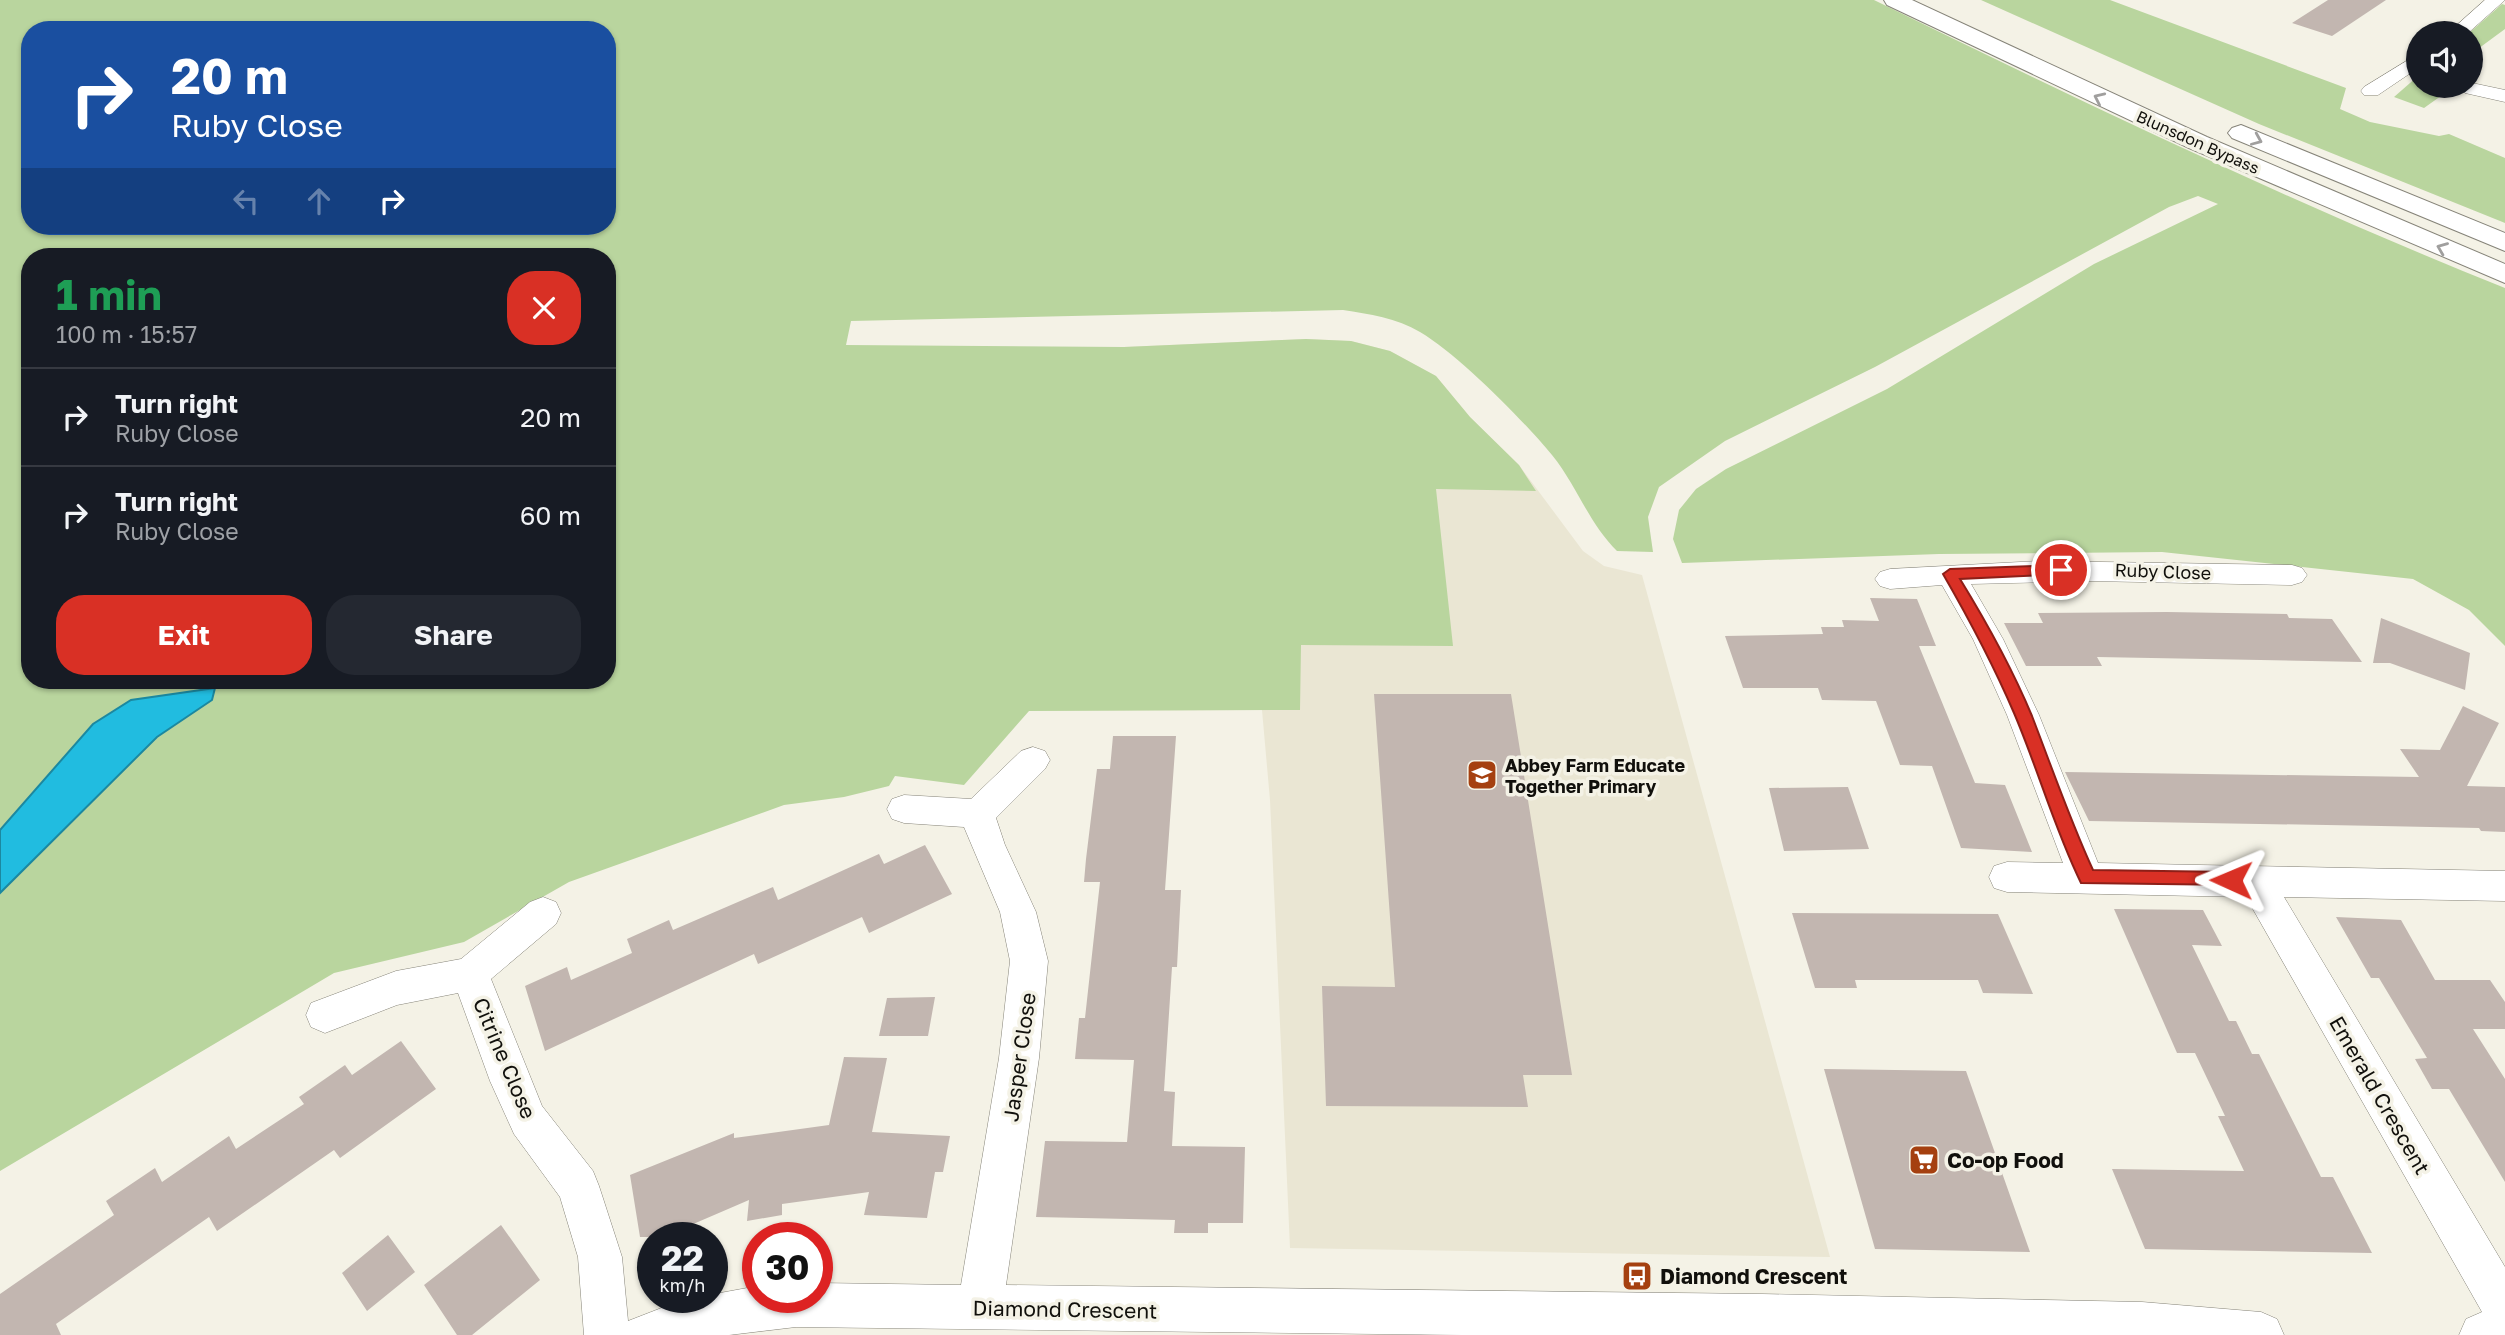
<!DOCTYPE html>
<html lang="en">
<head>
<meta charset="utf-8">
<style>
	body { margin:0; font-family:"Golos Text",sans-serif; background:#242831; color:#f1f3f6; height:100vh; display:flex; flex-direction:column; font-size:26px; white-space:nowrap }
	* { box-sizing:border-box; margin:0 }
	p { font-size:23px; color:#9ea1a6 }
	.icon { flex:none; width:38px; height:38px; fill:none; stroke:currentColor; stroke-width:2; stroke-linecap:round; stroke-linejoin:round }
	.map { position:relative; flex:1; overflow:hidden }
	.details { position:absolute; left:21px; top:248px; width:595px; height:441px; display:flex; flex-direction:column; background:#171b24; border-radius:28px; box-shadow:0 2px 5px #0004 }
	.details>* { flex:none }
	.hud { position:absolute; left:21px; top:21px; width:595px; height:214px; border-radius:28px; box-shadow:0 2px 5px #0004; background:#1a4fa0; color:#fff; overflow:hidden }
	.fabs { position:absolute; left:2406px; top:21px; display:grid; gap:14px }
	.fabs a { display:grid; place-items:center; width:77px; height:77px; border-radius:50%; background:#171b24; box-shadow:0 2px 5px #0004; font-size:35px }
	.speed { position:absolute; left:637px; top:1222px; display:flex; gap:14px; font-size:35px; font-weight:700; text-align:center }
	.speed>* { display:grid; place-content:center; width:91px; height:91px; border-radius:50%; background:#171b24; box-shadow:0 2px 5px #0004; line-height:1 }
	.speed small { font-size:18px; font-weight:400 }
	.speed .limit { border:10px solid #d22; background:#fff; color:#111 }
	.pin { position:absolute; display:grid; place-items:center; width:60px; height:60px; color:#fff; margin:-30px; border:4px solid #fff; border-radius:50%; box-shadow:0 2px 7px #0007 }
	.me { position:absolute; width:77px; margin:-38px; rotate:271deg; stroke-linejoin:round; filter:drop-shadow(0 0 5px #0008) }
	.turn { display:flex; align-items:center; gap:24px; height:147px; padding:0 35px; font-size:32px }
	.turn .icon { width:91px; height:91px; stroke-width:2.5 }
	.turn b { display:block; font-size:49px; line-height:60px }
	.lanes { display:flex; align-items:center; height:66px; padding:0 35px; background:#0003; justify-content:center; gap:35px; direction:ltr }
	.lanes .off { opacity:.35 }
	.round { display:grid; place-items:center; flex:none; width:74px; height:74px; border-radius:28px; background:#242831 }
	.summary { display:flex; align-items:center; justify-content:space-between; height:119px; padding:0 35px }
	h1 { font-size:42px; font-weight:700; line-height:52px; color:#1e9e55 }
	.cta { display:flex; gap:14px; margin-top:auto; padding:14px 35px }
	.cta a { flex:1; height:80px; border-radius:28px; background:#d93025; color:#fff; font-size:28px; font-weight:700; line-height:80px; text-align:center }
	.cta a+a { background:#242831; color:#f1f3f6 }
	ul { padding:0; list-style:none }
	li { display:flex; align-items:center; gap:21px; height:98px; padding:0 35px; border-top:2px solid #363941 }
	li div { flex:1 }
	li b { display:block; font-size:26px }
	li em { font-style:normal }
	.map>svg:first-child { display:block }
</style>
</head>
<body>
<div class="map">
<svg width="2505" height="1335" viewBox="0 0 2505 1335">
	<rect width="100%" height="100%" fill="#f4f2e6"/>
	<path fill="#eae6d3" d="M 1306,339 L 1351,341 L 1390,351 L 1436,376 L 1470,417 L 1519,465 L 1583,551 L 1604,566 L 1642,575 L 1830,1257 L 1290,1248 L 1270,800 L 1262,710 L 1002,711 L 1026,347 L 1124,347 Z"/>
	<path fill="#b9d59e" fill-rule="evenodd" d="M 0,0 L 1874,0 C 2082,102 2290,202 2505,288 L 2505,646 L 2469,610 L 2413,579 L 2162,552 L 1939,554 L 1682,563 L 1673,539 L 1679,510 L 1696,489 L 1726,469 L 1887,389 L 2094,264 L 2218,204 L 2198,196 L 2169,207 L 1875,367 L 1725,441 L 1659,487 L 1648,517 L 1653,552 L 1617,551 C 1588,522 1577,486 1552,455 C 1522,419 1459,355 1420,332 C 1397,318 1369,314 1343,310 L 851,321 L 846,345 L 1124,347 L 1306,339 L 1351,341 L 1390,351 L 1436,376 L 1470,417 L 1519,465 L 1536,491 L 1436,489 L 1453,646 L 1301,645 L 1300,710 L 1029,711 L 964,785 L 895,776 L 889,786 L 844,797 L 784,805 L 569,882 L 464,942 L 334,973 L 0,1171 ZM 30,30 L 607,30 L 607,226 L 30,226 ZM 30,257 L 607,257 L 607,681 L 30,681 Z
		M 1981,0 L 2110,0 L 2346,88 L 2340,109 L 2370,122 L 2439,136 L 2449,134 L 2505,158 L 2505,223 L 2259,124 Z
		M 2502,4 L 2505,5 L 2505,29 L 2471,54 L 2469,33 Z
		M 2418,76 L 2418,86 L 2455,86 L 2424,108 L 2394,97 Z"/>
	<path fill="#21bce0" stroke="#1c88a0" stroke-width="2" d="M 215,688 L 212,700 L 157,737 L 0,893 L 0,830 L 93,724 L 131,700 Z"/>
	<path fill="#c2b6b0" d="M 2328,0 L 2386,0 L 2332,36 L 2292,23 Z
		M 1870,598 L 1917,599 L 1936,646 L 1919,646 L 1975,783 L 2005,785 L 2032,852 L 1961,848 L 1932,766 L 1900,765 L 1876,701 L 1822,700 L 1818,688 L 1743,688 L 1725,636 L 1823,634 L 1821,627 L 1844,627 L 1842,620 L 1879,621 Z
		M 2167,612 L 2287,614 L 2289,618 L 2332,619 L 2362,662 L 2097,657 L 2102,666 L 2026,666 L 2004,623 L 2043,623 L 2038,613 Z
		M 2381,618 L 2470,653 L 2465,690 L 2390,663 L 2373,663 Z
		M 1374,694 L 1511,694 L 1572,1075 L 1523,1075 L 1528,1107 L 1326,1106 L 1322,986 L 1395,987 Z
		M 2463,706 L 2499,723 L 2467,786 L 2505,787 L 2505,832 L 2481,831 L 2479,828 L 2381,826 L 2089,821 L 2065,772 L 2419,777 L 2400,749 L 2440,750 Z
		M 1113,736 L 1176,736 L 1165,890 L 1181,890 L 1177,967 L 1172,967 L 1164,1091 L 1175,1092 L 1172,1146 L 1245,1147 L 1243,1223 L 1208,1223 L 1208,1233 L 1174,1233 L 1175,1220 L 1036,1217 L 1045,1141 L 1127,1142 L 1134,1060 L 1075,1059 L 1079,1018 L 1085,1018 L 1100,882 L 1084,882 L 1086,859 L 1097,769 L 1110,769 Z
		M 1848,787 L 1869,849 L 1784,851 L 1769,788 Z
		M 925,845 L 952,894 L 869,933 L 862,917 L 758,964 L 754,954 L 545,1051 L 525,986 L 567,967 L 571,980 L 632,953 L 627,939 L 669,920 L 673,930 L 773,887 L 778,900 L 879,854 L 884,864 Z
		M 2114,909 L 2203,910 L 2222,946 L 2192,945 L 2229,1021 L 2236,1021 L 2252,1054 L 2259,1054 L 2321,1177 L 2333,1177 L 2372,1253 L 2145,1249 L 2112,1169 L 2244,1171 L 2218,1116 L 2225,1116 L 2195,1053 L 2177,1053 Z
		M 1792,913 L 1998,914 L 2033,994 L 1983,993 L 1978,980 L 1855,980 L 1857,988 L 1815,988 Z
		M 2336,917 L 2401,920 L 2435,980 L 2490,980 L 2505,1002 L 2505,1029 L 2473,1029 L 2505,1079 L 2505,1182 L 2449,1089 L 2432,1089 L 2415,1059 L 2427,1058 L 2379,978 L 2371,978 Z
		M 935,997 L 928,1036 L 879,1036 L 887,998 Z
		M 401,1041 L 436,1089 L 340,1158 L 334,1150 L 217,1231 L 209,1217 L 56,1324 L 61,1335 L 0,1335 L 0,1294 L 114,1215 L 106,1201 L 155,1168 L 162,1182 L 229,1136 L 236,1149 L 304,1104 L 299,1097 L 345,1065 L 352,1075 Z
		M 844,1057 L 887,1058 L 872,1132 L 950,1136 L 943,1172 L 935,1172 L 927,1218 L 864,1215 L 869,1192 L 782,1204 L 782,1215 L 747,1221 L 749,1200 L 677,1231 L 678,1237 L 640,1237 L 630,1175 L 734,1133 L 734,1138 L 829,1125 Z
		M 1824,1069 L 1966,1071 L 2030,1252 L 1875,1249 Z
		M 501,1225 L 540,1280 L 472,1335 L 457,1335 L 424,1285 Z
		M 388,1235 L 415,1272 L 367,1311 L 342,1273 Z"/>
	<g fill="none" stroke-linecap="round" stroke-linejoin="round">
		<g stroke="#868479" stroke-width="1">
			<path id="minor" d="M 2485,0 L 2505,0 L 2468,33 L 2448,33 Z
				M 2418,54 L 2418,68 L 2378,95 L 2364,95 L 2361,91 L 2364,87 Z
				M 2472,83 L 2505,90 L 2505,102 L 2465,93 L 2462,89 Z
				M 2040,561 L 2292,565 L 2302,568 L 2307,575 L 2302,582 L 2292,585 L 2091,581 L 1971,584 L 2003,639 L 2039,715 L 2098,863 L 2505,871 L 2505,901 L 2284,897 L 2505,1267 L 2505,1335 L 2459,1335 L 2466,1319 L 2482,1312 L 2246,897 L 2007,892 L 1994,888 L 1989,877 L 1994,866 L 2007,862 L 2063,863 L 2007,715 L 1973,639 L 1942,585 L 1890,589 L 1880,586 L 1875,579 L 1880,572 L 1890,569 Z
				M 1033,747 L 1045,751 L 1050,760 L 1045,769 L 996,818 L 1005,845 L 1036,912 L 1048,961 L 1039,1058 L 1006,1285 L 1762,1294 L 2142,1302 L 2261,1312 L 2277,1319 L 2284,1335 L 1462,1335 L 796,1327 L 729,1335 L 584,1335 L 578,1257 L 560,1197 L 514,1134 L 490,1081 L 458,993 L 397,1005 L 325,1033 L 311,1027 L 306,1015 L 311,1003 L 396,971 L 461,959 L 530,902 L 543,897 L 556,902 L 561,913 L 556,924 L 491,979 L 542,1106 L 593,1171 L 599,1186 L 622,1257 L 628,1321 L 682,1300 L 758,1286 L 758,1297 L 817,1297 L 817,1283 L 961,1285 L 999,1058 L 1010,961 L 1000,912 L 964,827 L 904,823 L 892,819 L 887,809 L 892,799 L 904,795 L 971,799 L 1021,751 Z"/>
		</g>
		<g stroke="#868479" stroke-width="2">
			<path id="trunk" d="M 1884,0 L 1912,0 L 2207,137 L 2505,264 L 2505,283 L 2189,148 L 1887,5 Z
				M 2241,125 L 2505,233 L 2505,251 L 2232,138 L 2228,133 L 2232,128 Z"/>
		</g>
		<use href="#minor" fill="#fff" fill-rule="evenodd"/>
		<use href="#trunk" fill="#fff" fill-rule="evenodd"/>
	</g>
	<defs><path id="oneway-chevron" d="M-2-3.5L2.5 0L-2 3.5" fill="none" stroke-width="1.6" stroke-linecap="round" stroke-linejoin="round" transform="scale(1.75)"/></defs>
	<g stroke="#a09f9e">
		<use href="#oneway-chevron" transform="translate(2099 98) rotate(-155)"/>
		<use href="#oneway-chevron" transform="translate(2257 140) rotate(23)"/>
		<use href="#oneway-chevron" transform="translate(2442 248) rotate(-158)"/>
	</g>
	<path fill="#d93025" stroke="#8d1f18" stroke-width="2" d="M 2061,565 L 2069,570 L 2067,574 L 1960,579 C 1987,623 2012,668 2032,716 C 2052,768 2070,820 2093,870 L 2231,872 L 2240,880 L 2238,885 L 2081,883 C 2054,828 2038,769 2014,713 C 1993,664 1969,619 1943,574 L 1950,569 Z"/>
	<defs>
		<g id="school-square" transform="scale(1.575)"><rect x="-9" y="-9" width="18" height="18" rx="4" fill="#a54010" stroke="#f4f2e6"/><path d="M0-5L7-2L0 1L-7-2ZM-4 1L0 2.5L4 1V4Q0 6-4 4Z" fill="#fff"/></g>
		<g id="supermarket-square" transform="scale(1.575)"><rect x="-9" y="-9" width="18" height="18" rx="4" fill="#a54010" stroke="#f4f2e6"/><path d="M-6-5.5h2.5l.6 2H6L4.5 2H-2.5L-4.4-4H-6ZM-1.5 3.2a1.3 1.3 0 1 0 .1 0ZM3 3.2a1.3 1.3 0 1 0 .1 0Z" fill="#fff"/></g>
		<g id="bus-square" transform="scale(1.575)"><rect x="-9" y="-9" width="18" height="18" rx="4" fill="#a54010" stroke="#f4f2e6"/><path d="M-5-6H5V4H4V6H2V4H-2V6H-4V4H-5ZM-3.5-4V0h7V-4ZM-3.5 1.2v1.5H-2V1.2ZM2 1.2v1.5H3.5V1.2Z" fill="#fff"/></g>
	</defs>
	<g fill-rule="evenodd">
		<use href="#school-square" x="1482" y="775"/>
		<use href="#supermarket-square" x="1924" y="1160"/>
		<use href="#bus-square" x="1637" y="1276"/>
	</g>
	<g text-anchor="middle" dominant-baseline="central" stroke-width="7" stroke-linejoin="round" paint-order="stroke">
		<g font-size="16" fill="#11100c" stroke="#f4f2e6">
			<text transform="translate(2198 142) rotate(24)">Blunsdon Bypass</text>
		</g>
		<g font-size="18" fill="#11100c" stroke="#f4f2e6">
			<text transform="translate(2163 571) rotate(2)">Ruby Close</text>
		</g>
		<g font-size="18" font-weight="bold" fill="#11100c" stroke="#f4f2e6" text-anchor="start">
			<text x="1505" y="765">Abbey Farm Educate<tspan x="1505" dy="21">Together Primary</tspan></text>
		</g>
		<g font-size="21" fill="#11100c" stroke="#f4f2e6">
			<text transform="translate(1019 1057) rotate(-82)">Jasper Close</text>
			<text transform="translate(505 1058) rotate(67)">Citrine Close</text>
			<text transform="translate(2380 1095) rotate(60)">Emerald Crescent</text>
			<text transform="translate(1065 1309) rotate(1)">Diamond Crescent</text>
		</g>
		<g font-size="21" font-weight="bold" fill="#11100c" stroke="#f4f2e6" text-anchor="start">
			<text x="1947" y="1160">Co-op Food</text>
			<text x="1660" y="1276">Diamond Crescent</text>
		</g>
	</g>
</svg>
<div class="fabs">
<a><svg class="icon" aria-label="sound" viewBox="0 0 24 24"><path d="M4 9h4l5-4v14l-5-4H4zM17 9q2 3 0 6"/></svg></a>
</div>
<div class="speed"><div>22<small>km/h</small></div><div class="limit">30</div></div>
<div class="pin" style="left:2061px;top:570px;background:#d93025"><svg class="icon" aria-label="arrive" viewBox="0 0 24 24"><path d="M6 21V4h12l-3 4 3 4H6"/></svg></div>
<svg class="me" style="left:2231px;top:880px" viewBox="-20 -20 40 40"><path d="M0-17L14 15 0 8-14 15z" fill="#d93025" stroke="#fff" stroke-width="4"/></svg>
<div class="hud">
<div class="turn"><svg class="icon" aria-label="right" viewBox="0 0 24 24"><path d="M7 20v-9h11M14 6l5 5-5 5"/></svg><div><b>20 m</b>Ruby Close</div></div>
<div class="lanes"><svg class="icon off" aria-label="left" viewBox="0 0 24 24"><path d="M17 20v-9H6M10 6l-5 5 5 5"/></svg><svg class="icon off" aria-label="ahead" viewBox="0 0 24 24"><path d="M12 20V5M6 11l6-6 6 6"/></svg><svg class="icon" aria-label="right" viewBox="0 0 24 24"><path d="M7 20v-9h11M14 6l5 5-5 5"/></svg></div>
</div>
<section class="details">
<div class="summary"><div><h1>1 min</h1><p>100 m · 15:57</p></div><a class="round" style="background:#d93025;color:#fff"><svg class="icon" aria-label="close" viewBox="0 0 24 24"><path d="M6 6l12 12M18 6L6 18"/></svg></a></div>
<ul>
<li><svg class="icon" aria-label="right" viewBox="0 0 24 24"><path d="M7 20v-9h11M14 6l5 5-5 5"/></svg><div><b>Turn right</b><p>Ruby Close</p></div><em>20 m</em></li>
<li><svg class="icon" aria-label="right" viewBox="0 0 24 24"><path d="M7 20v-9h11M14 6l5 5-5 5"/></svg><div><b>Turn right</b><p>Ruby Close</p></div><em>60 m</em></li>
</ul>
<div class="cta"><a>Exit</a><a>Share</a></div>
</section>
</div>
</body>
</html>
